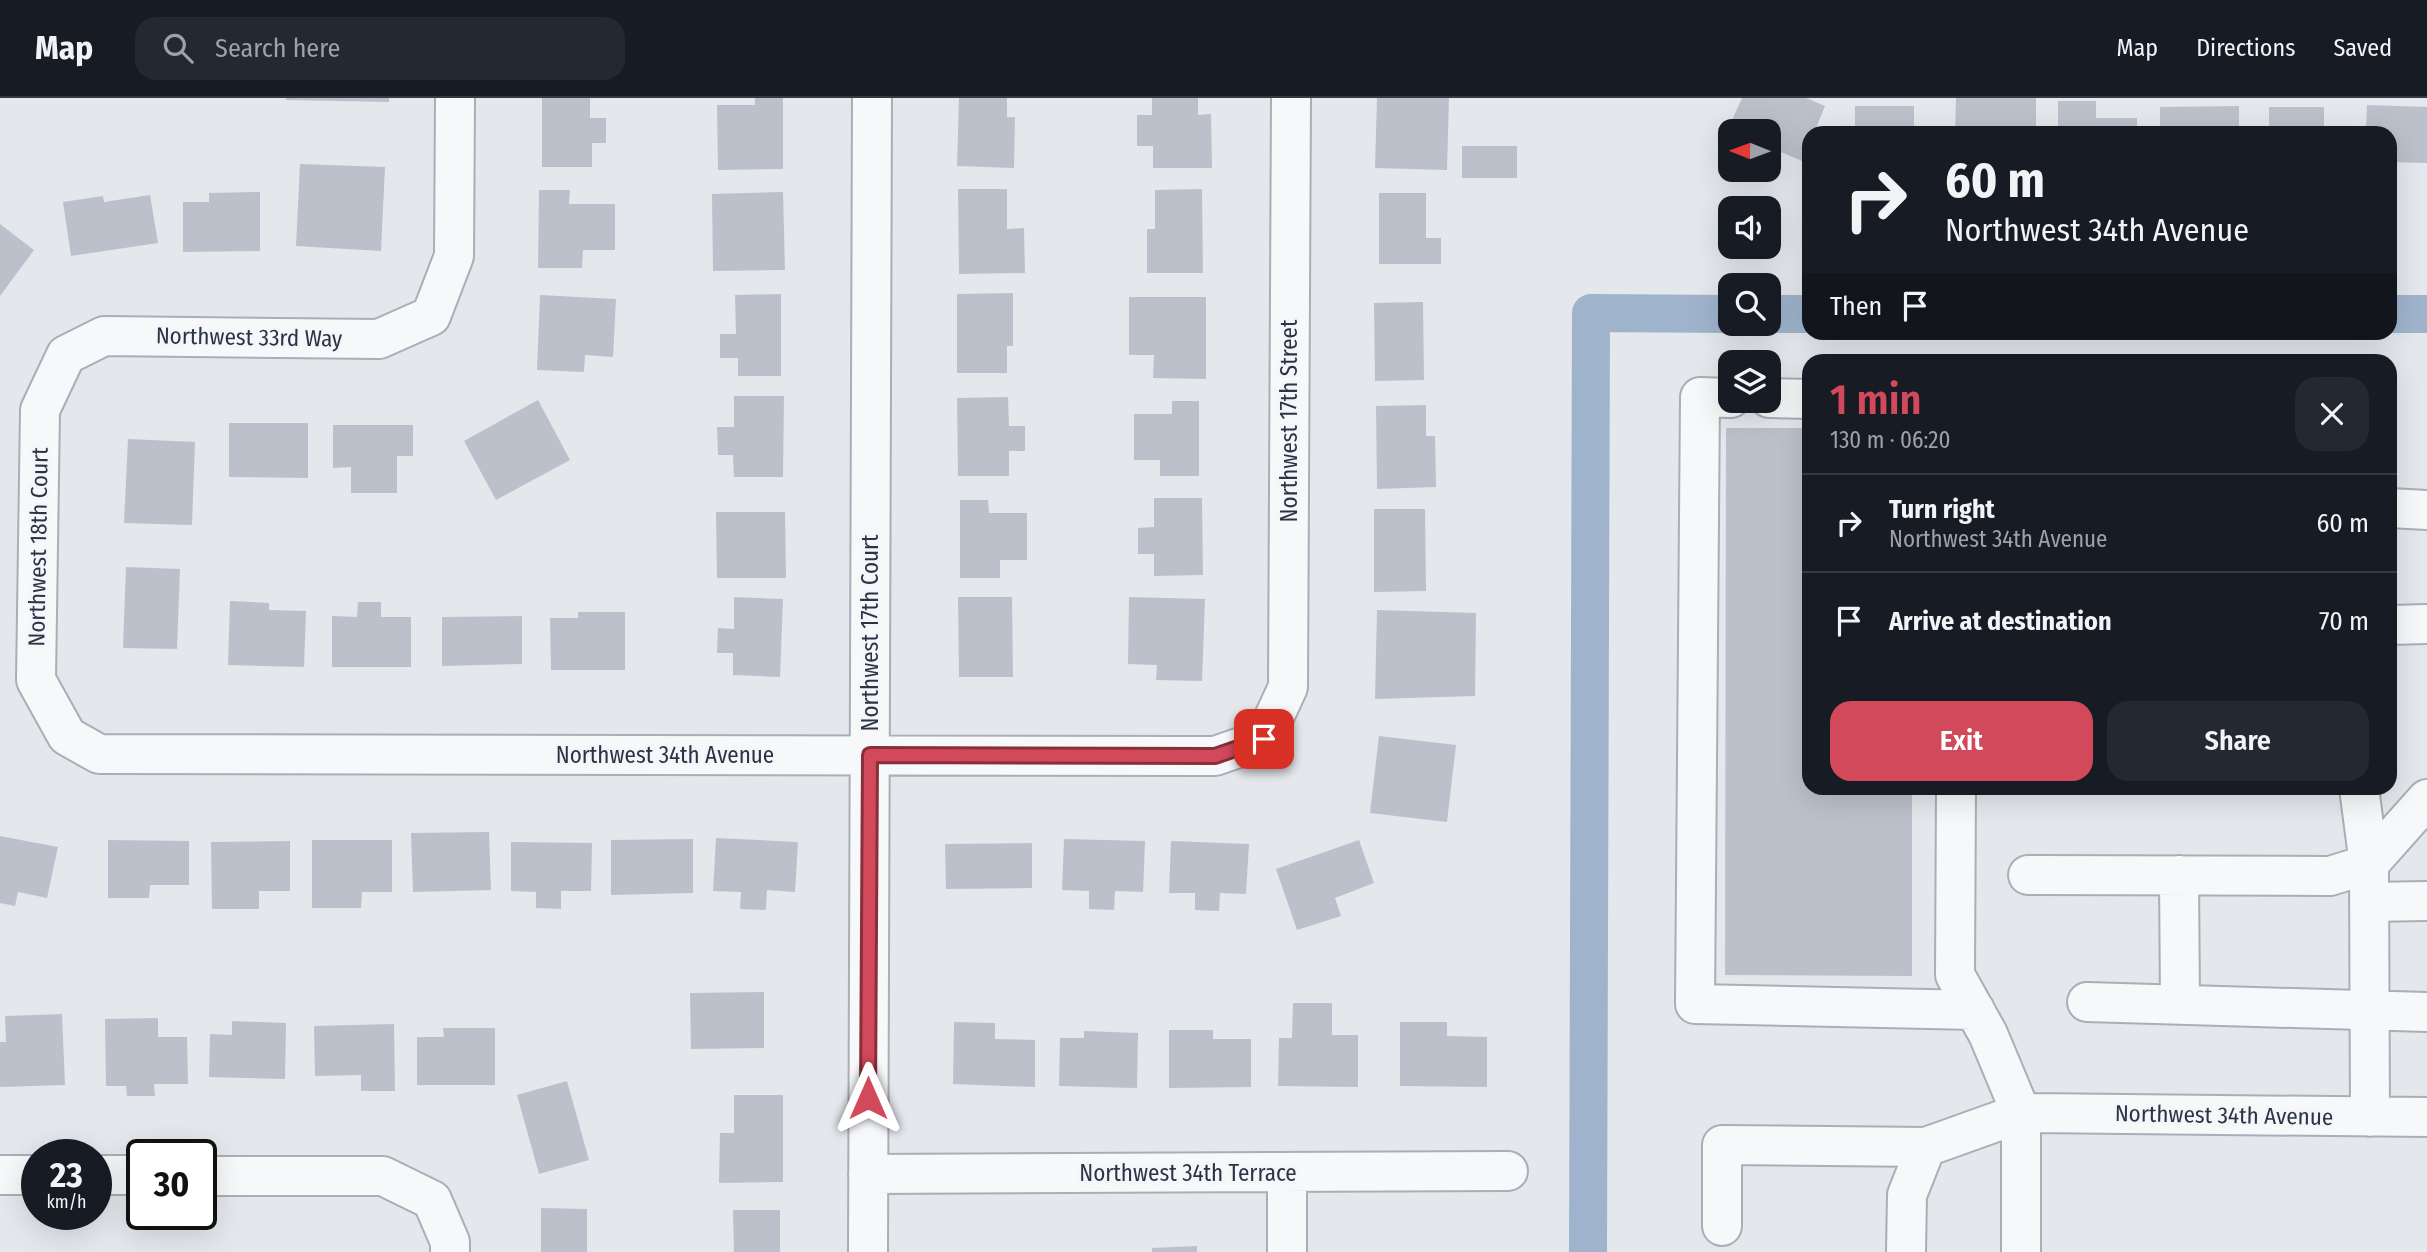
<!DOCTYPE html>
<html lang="en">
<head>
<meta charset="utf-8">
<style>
	body { margin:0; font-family:"Fira Sans Condensed",sans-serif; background:#242831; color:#f1f3f6; height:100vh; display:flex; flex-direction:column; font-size:26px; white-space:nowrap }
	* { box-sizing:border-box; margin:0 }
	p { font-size:23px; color:#9ea1a6 }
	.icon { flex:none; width:38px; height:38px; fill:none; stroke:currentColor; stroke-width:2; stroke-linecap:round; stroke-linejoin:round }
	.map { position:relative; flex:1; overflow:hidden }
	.sheet { position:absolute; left:1802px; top:256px; width:595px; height:441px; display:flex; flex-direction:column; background:#171b24; border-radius:21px; box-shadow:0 7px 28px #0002 }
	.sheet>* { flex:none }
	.guide { position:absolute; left:1802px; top:28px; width:595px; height:214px; border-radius:21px; box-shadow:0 7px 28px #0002; background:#171b24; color:#f1f3f6; overflow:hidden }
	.needle { width:46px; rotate:271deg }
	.fabs { position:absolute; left:1718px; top:21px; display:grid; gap:14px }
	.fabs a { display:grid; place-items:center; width:63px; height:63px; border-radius:14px; background:#171b24; box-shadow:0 7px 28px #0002; font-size:35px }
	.speed { position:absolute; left:21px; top:1041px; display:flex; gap:14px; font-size:35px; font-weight:700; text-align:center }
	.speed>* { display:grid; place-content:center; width:91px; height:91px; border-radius:50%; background:#171b24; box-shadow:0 7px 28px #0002; line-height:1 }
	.speed small { font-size:18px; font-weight:400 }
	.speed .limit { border:4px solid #111; border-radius:10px; background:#fff; color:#111 }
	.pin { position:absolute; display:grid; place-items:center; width:60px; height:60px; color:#fff; margin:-30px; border-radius:14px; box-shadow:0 4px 10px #0006 }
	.me { position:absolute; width:77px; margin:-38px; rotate:0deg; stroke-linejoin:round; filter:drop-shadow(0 0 5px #0008) }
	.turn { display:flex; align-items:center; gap:24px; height:147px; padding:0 28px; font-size:32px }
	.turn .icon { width:91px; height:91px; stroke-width:2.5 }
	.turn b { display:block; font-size:49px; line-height:60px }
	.then { display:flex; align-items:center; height:66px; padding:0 28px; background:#0003; gap:14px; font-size:26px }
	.round { display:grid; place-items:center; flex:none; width:74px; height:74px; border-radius:21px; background:#242831 }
	.overview { display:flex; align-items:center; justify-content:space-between; height:119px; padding:0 28px }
	h1 { font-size:42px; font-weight:600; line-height:52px; color:#d1495b }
	.cta { display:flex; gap:14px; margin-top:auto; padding:14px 28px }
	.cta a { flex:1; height:80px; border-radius:21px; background:#d1495b; color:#fff; font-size:28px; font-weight:600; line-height:80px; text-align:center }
	.cta a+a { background:#242831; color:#f1f3f6 }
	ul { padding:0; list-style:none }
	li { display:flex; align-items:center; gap:21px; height:98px; padding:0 28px; border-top:2px solid #363941 }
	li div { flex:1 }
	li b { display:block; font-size:26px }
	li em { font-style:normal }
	header { display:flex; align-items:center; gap:42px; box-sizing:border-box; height:98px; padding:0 35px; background:#171b24; border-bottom:2px solid #363941 }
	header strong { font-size:33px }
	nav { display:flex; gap:38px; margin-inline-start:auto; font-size:24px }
	.search { width:490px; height:63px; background:#242831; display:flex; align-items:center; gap:18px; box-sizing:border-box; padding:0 24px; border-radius:21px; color:#9ea1a6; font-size:26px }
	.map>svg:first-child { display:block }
</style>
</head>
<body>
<header>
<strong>Map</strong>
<div class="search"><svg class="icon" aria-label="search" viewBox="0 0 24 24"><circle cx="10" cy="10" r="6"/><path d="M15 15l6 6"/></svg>Search here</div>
<nav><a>Map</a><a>Directions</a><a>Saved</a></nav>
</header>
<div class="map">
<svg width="2427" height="1154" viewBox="0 0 2427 1154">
	<rect width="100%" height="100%" fill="#e4e7ec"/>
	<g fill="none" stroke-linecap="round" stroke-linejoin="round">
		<path stroke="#9fb4cc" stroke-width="38" d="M 1769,216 L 1810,216
			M 2390,216 L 2427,216
			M 1588,1154 L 1591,215 L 1731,216"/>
	</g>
	<path fill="#bbc0ca" d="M 286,0 L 389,0 L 389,4 L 286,2 Z
		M 542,0 L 590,0 L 590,20 L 606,20 L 606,45 L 592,45 L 592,69 L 542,69 Z
		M 755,0 L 783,0 L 783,71 L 718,72 L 717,7 L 755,7 Z
		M 959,0 L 1007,0 L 1007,19 L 1015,19 L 1014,70 L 957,68 Z
		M 1152,0 L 1198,0 L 1198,17 L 1211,16 L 1212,70 L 1153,70 L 1153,48 L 1137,48 L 1137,17 L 1152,17 Z
		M 1377,0 L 1449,0 L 1447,72 L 1375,70 Z
		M 1742,0 L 1806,0 L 1825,8 L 1814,35 L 1810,35 L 1810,45 L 1802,63 L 1769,49 L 1769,33 L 1728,31 Z
		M 1956,0 L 2036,0 L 2036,35 L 1955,35 Z
		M 2058,3 L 2096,3 L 2096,20 L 2137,20 L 2137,35 L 2058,35 Z
		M 2367,7 L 2427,9 L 2427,65 L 2390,64 L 2390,35 L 2366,35 Z
		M 1855,8 L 1914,8 L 1914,35 L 1855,35 Z
		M 2239,8 L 2239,35 L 2160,35 L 2160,9 Z
		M 2269,9 L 2324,9 L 2324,35 L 2269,35 Z
		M 1462,48 L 1517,48 L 1517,80 L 1462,80 Z
		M 300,66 L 385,69 L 381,153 L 296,148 Z
		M 958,91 L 1007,91 L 1007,131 L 1024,130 L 1025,175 L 959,176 Z
		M 1202,91 L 1203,175 L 1147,175 L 1147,131 L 1155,131 L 1155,92 Z
		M 539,92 L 570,92 L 569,106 L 615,106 L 615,152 L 583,152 L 582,170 L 538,170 Z
		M 260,94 L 260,153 L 183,154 L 183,104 L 209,104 L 209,95 Z
		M 783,94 L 785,172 L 713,173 L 712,96 Z
		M 1379,95 L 1426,95 L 1426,140 L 1441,140 L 1441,166 L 1379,166 Z
		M 150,97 L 158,145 L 71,158 L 63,104 L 103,98 L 104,104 Z
		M 0,126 L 34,152 L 0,198 Z
		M 1013,195 L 1013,248 L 1007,248 L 1007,275 L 957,275 L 957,196 Z
		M 781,196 L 781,278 L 738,278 L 738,260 L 720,260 L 720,236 L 736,236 L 735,197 Z
		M 540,197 L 616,201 L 613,259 L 585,257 L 584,274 L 537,272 Z
		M 1129,199 L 1206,199 L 1206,281 L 1153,280 L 1154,257 L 1129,257 Z
		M 1423,204 L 1424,282 L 1375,283 L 1374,205 Z
		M 734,298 L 784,298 L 783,379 L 734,379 L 733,357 L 718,357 L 717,329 L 734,329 Z
		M 1008,299 L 1009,328 L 1025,328 L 1025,353 L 1009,353 L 1009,378 L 958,378 L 957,300 Z
		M 538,302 L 570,362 L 496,402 L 464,343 Z
		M 1172,303 L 1199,303 L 1199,378 L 1160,378 L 1160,362 L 1134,362 L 1134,316 L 1172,316 Z
		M 1426,307 L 1426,338 L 1435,338 L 1436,389 L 1377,391 L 1376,308 Z
		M 229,325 L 308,325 L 308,380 L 229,379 Z
		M 333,327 L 413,327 L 413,358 L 397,358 L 397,395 L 351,395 L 351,369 L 333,370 Z
		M 1726,330 L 1810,330 L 1810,690 L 1912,690 L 1912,878 L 1725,877 Z
		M 128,341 L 195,344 L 192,427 L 124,425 Z
		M 1154,400 L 1202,400 L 1203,477 L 1154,478 L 1154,456 L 1138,456 L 1138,430 L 1154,429 Z
		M 960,402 L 988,402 L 989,415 L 1027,415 L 1027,462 L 1000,462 L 1000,480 L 960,480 Z
		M 1374,411 L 1425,411 L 1426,493 L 1374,494 Z
		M 716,414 L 785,414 L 786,480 L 717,480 Z
		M 126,469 L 180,471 L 177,551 L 123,550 Z
		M 734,499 L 783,501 L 780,579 L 733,577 L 733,555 L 717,555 L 718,530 L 734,531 Z
		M 958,499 L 1012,499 L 1013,579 L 959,579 Z
		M 1129,499 L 1205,501 L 1202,583 L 1156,582 L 1157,567 L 1128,566 Z
		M 230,503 L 269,505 L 269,512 L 306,513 L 304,569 L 228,567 Z
		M 358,504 L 381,504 L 381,519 L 411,519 L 411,569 L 332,569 L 332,518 L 357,519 Z
		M 1377,512 L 1476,515 L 1475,598 L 1375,601 Z
		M 578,514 L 625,514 L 625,572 L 551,572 L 550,520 L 578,520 Z
		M 522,518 L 522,566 L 442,568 L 442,519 Z
		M 1379,638 L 1456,647 L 1447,724 L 1370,715 Z
		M 489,734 L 491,792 L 413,794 L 411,735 Z
		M 0,738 L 58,749 L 47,800 L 18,794 L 15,808 L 0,805 Z
		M 716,740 L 798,744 L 795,794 L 767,792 L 766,812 L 740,811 L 741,794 L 713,793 Z
		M 693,741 L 693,795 L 611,797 L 611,742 Z
		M 1064,741 L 1145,743 L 1143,794 L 1115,793 L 1114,812 L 1089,811 L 1089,793 L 1062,792 Z
		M 108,742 L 189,743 L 189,787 L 150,787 L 149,800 L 108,800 Z
		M 312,742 L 392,742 L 392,794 L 362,794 L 361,810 L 312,810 Z
		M 1359,742 L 1374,785 L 1335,800 L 1341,818 L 1297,832 L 1276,771 Z
		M 290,743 L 290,793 L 259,793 L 259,811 L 212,811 L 211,744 Z
		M 1171,743 L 1249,746 L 1246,796 L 1220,795 L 1219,813 L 1195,812 L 1195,795 L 1169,795 Z
		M 511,744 L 592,745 L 591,793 L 561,793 L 561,811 L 536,810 L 536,794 L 511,793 Z
		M 1032,745 L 1032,790 L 946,791 L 945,746 Z
		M 764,894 L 764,950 L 691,951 L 690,895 Z
		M 1293,905 L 1332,905 L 1332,937 L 1358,937 L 1358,989 L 1278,988 L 1279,940 L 1292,940 Z
		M 62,916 L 65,987 L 0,989 L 0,944 L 6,944 L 5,918 Z
		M 158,920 L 158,939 L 187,939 L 188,986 L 154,986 L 155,998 L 127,998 L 126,988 L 106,988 L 105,921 Z
		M 232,923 L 286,925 L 285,981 L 209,979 L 210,936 L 232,937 Z
		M 954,924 L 995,925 L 995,941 L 1035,942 L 1035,989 L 953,986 Z
		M 1400,924 L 1447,924 L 1447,938 L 1487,939 L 1487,989 L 1400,988 Z
		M 394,926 L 395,993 L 361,993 L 361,977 L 315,978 L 314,928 Z
		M 443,930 L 495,930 L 495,987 L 417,987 L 417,939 L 444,939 Z
		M 1169,932 L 1213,932 L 1213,941 L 1251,941 L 1251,989 L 1169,990 Z
		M 1084,933 L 1138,935 L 1137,990 L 1059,988 L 1060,940 L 1084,940 Z
		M 567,983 L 589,1062 L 539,1076 L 517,997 Z
		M 734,997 L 783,997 L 783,1084 L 719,1085 L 720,1035 L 734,1035 Z
		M 541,1110 L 587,1111 L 587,1154 L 541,1154 Z
		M 733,1112 L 780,1112 L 780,1154 L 734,1154 Z
		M 1197,1148 L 1197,1154 L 1152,1154 L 1152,1150 Z"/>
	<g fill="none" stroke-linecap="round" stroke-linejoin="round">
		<g stroke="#a9aeb7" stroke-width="42">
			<path id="minor" d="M 455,0 L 454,158 L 431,218 L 379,241 L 104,238 L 66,257 L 40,312 L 36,582 L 67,638 L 99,656 L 1215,658 L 1264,641 L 1288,589 L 1291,0
				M 1731,300 L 1700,299 L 1695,906 L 1975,912
				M 1769,300 L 1810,301
				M 2390,410 L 2427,412
				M 2390,527 L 2427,526
				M 1956,690 L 1955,877 L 1988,936 L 2021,1015 L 2021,1154
				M 2028,777 L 2330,778 L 2369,766 L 2359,690
				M 2179,777 L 2180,906
				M 2369,804 L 2427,803
				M 2087,904 L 2427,914
				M 2370,1019 L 2369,766 L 2427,701
				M 868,1076 L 1508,1073
				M 0,1077 L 37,1077
				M 96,1077 L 142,1077
				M 201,1078 L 383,1078 L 432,1102 L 450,1144 L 450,1154
				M 1722,1128 L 1722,1047 L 1926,1049 L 2021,1015 L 2427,1019
				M 868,1154 L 872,0
				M 1287,1154 L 1287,1075
				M 1906,1154 L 1907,1097 L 1926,1049"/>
		</g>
		<use href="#minor" stroke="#f7f8fa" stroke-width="38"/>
	</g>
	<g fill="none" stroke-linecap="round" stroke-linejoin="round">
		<g stroke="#882f3b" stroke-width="18">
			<path id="route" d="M 868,1000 L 870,657 L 1215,658 L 1264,641"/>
		</g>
		<use href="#route" stroke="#d1495b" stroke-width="12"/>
	</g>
	<g text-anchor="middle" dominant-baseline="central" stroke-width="6" stroke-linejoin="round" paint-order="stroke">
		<g font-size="23" fill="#2b3445" stroke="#f4f6f9">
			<text transform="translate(249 239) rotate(1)">Northwest 33rd Way</text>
			<text transform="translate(1289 323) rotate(-90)">Northwest 17th Street</text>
			<text transform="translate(38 449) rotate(-89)">Northwest 18th Court</text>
			<text transform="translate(870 535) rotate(-90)">Northwest 17th Court</text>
			<text x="665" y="657">Northwest 34th Avenue</text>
			<text transform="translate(2224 1017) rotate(1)">Northwest 34th Avenue</text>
			<text x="1188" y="1075">Northwest 34th Terrace</text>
		</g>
	</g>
</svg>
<div class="fabs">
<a><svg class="needle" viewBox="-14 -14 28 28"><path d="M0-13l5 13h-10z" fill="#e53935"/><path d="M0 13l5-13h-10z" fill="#9ea1a6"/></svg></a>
<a><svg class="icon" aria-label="sound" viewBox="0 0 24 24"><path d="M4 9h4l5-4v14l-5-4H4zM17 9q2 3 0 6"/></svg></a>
<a><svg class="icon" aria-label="search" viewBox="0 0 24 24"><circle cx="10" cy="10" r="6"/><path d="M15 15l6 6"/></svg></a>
<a><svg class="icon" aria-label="layers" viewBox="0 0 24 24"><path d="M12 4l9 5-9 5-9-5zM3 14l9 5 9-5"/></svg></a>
</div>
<div class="speed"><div>23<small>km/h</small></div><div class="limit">30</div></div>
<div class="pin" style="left:1264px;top:641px;background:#d93025"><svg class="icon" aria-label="arrive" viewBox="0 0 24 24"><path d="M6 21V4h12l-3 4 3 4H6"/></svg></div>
<svg class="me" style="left:868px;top:1000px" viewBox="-20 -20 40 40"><path d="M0-17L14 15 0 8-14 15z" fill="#d1495b" stroke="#fff" stroke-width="4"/></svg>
<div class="guide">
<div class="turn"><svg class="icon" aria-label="right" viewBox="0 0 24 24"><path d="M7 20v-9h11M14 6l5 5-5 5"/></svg><div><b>60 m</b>Northwest 34th Avenue</div></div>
<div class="then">Then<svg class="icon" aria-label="arrive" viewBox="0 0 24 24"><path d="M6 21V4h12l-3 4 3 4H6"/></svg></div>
</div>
<section class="sheet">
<div class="overview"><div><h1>1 min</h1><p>130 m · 06:20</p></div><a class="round"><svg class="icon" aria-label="close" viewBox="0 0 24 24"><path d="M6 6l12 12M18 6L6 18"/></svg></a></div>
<ul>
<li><svg class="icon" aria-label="right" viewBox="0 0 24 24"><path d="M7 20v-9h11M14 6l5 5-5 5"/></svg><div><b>Turn right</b><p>Northwest 34th Avenue</p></div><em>60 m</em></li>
<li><svg class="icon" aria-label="arrive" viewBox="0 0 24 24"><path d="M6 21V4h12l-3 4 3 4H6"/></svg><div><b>Arrive at destination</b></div><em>70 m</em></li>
</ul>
<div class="cta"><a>Exit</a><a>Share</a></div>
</section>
</div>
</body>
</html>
